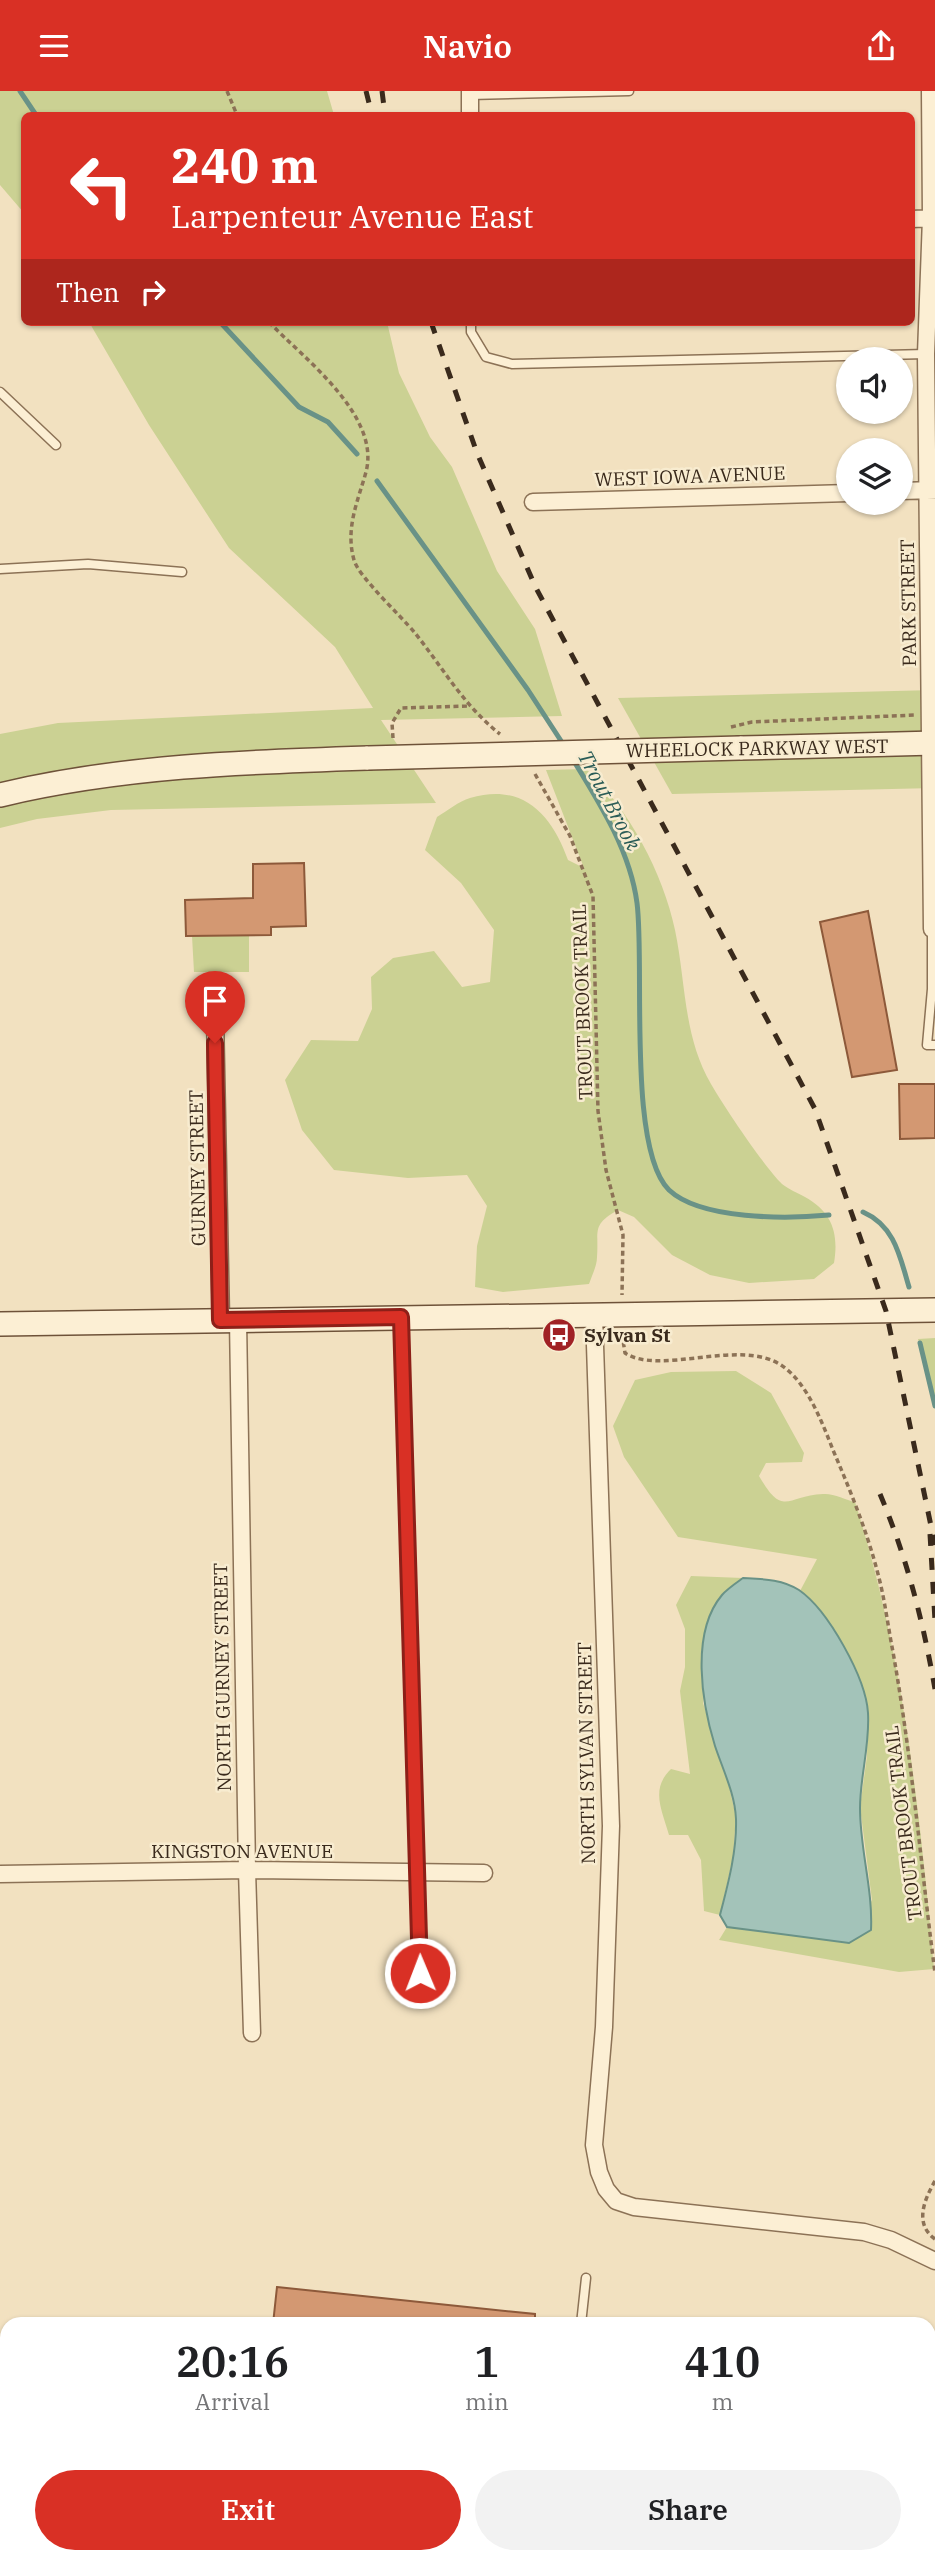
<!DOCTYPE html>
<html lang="en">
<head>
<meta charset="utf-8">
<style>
	body { margin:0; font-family:"IBM Plex Serif",serif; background:#f2f2f2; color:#202124; height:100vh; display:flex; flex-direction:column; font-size:26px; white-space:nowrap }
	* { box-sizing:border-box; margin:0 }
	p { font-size:23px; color:#757577 }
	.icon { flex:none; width:38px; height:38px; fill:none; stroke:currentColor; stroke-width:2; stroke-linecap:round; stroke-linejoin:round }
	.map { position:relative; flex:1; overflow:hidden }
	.details { position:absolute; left:0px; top:2226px; width:936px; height:247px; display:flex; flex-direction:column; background:#fff; border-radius:21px 21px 0 0; box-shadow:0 2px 5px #0004 }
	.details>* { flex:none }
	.top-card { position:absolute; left:21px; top:21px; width:894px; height:214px; border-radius:10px; box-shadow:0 2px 5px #0004; background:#d93025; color:#fff; overflow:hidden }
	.tools { position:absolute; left:836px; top:256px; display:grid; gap:14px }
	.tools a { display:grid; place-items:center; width:77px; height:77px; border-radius:50%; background:#fff; box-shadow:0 2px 5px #0004; font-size:35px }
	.pin { position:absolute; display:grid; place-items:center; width:60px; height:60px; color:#fff; margin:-72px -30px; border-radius:50% 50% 50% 0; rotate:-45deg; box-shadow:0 0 7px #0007 }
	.pin .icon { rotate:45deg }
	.me { position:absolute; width:77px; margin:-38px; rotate:359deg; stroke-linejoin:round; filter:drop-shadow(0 0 5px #0008) }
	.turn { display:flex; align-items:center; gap:24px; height:147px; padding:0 35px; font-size:32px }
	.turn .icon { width:91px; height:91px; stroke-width:2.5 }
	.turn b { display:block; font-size:49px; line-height:60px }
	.then { display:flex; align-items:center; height:66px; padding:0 35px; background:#0003; gap:14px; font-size:26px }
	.eta { display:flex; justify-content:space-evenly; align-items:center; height:119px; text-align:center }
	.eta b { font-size:42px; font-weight:600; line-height:49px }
	.primary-button { display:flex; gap:14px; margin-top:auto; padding:14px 35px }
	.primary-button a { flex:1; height:80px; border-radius:42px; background:#d93025; color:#fff; font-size:28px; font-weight:600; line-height:80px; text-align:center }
	.primary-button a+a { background:#f2f2f2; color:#202124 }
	header { display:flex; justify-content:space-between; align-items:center; height:91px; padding:0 35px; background:#d93025; color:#fff; font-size:32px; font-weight:600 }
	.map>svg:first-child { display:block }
</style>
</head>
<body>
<header><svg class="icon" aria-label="menu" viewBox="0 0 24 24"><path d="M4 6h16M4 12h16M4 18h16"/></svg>Navio<svg class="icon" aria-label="share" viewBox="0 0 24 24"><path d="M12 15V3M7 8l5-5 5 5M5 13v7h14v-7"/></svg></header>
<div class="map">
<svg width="935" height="2472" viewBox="0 0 935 2472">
	<rect width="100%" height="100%" fill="#f2e1c0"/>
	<path fill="#cbd193" d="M 0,0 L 327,0 L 334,24 L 24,24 L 24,122 L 0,94 Z
		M 89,231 L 387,231 L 399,282 L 430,346 L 452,376 L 497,480 L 535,538 L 562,625 L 381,629 L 436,712 L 111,719 L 37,728 L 0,737 L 0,643 L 58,632 L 373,617 L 335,556 L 229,457 L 149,334 Z
		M 935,599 L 935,697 L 672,703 L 618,607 Z
		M 586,678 C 629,718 663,782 675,839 C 686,891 683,945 711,993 C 725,1017 763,1074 782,1093 C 788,1098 798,1102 805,1106 C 832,1121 839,1142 834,1172 L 814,1188 L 749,1192 L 710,1184 L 672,1164 L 634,1126 L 618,1119 C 591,1134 599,1140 597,1166 C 597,1175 592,1184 589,1193 L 503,1201 L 475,1196 L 477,1155 L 487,1115 L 467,1084 L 408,1087 L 334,1079 L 302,1039 L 285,989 L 311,949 L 358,950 L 372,918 L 371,886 L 393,867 L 434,860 L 462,896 L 490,891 L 494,839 L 461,792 L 425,759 L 437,726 C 447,720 459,710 470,707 C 523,691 552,724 568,769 L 584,777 L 546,679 Z
		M 249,844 L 249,881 L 194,881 L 192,845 Z
		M 935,1247 L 935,1315 L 918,1248 Z
		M 736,1280 L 771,1302 L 804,1362 L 802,1371 L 766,1372 L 759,1385 C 784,1428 787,1404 823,1403 C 833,1402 846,1409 855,1411 C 903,1561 920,1722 934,1878 L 899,1881 L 719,1849 L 727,1836 L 849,1852 L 872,1809 L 860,1716 L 867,1665 L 868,1619 L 858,1587 L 835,1539 L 800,1500 L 817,1468 L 678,1446 L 624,1366 L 613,1335 L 635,1289 L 671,1281 Z
		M 691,1485 L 743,1487 L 721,1505 L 703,1612 L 728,1691 L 736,1726 L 733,1766 L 720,1824 L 704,1820 L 701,1769 L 688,1744 L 669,1744 C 662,1719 650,1698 671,1678 L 690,1683 L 680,1600 L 685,1576 L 685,1538 L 676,1514 Z"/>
	<path fill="#a3c3b9" stroke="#699287" stroke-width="2" d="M 743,1487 C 762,1488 782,1488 799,1499 C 828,1519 866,1587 868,1622 C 870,1654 860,1686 860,1717 C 860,1759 873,1798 871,1839 L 849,1852 L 727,1836 L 720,1824 C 728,1793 737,1760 736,1728 C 735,1703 723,1679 715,1655 C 702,1613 690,1542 722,1504 C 727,1498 736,1492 743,1487 Z"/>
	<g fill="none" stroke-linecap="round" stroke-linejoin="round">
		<path stroke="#699287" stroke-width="5" d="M 20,0 L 36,24
			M 220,231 L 299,316 L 328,331 L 357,363
			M 377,390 L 528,599 L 565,656
			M 572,667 C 599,711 630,759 637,812 C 645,872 627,1058 669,1099 C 701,1129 787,1128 829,1124
			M 863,1121 C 895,1135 900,1166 909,1196
			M 920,1252 L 935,1315"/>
	</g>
	<path fill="#d39872" stroke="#8d593a" stroke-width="2" d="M 304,772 L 306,835 L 271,836 L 271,844 L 186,845 L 185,809 L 253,807 L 253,773 Z
		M 868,820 L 897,979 L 852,986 L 820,831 Z
		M 899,993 L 935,993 L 935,1047 L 900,1048 Z
		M 277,2196 L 535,2223 L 535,2233 L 273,2233 Z"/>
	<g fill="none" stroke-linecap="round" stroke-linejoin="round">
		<g stroke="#8c7256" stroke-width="11">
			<path id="lane" d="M 470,4 L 629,0
				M 471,231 L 471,241 L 486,266 L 512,273 L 926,263
				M 0,301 L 56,354
				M 0,478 L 88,473 L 182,481
				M 932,898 L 932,838
				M 935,898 L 932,898 L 927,954 L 935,954
				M 402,1229 L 421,1902
				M 581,2233 L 586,2187
				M 555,2472 L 556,2466"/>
		</g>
		<g stroke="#8c7256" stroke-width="19">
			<path id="street" d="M 930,0 L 931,127 L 926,263 L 932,838
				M 470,24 L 470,0
				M 912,128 L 935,127
				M 901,400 L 935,399
				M 533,411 L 849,402
				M 215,924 L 221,1229
				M 594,1224 L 611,1735 L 604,1936 L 594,2054 L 599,2081 L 606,2098 L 616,2110 L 634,2116 L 864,2141 L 891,2149 L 935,2170
				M 238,1229 L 247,1779 L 252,1942
				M 0,1783 L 247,1779 L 484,1782"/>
		</g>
		<g stroke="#6e5239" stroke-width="26">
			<path id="secondary" d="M 740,657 L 935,652
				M 0,704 C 121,675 244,671 368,667
				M 0,1233 L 935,1219"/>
		</g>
		<path stroke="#8c7256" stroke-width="3.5" stroke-dasharray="5 3.5" stroke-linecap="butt" d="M 227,0 L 237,24
			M 269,231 C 303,267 381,324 366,381 C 358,410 345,437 354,469 C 358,485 401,525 415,542 C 443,577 464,615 500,643
			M 731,636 L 752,631 L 915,624
			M 393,647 L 392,632 L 401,617 L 469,615
			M 535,683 L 570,745 L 593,805 L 598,1020 L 606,1079 L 623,1144 L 622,1204
			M 622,1243 L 625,1262 C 660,1285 739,1247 781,1274 C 807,1291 822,1331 833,1359 C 850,1399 867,1440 878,1483 C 885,1509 888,1536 893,1561 C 912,1668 921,1775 935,1882
			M 935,2090 C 924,2109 914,2133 935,2148"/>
		<use href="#lane" stroke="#fcefd4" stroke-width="8"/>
		<use href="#street" stroke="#fcefd4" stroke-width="16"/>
		<use href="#secondary" stroke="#fcefd4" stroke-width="23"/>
		<path stroke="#3a2a1c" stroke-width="5" stroke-dasharray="12 12" stroke-linecap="butt" d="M 366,0 L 372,24
			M 382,0 L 385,24
			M 431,231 L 477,362 L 536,497 L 815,1018 L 886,1220 L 935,1454
			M 880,1403 C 907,1467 923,1530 935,1598
			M 930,1443 L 935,1530
			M 929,2280 L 935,2274"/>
		<g stroke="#6e5239" stroke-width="26" stroke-linecap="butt">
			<path id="secondary-bridge" d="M 368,667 L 740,657"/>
		</g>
		<use href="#secondary-bridge" stroke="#fcefd4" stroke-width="23"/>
	</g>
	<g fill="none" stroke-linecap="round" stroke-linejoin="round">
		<g stroke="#8d1f18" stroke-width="18">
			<path id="route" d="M 215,952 L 220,1229 L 401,1226 L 420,1882"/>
		</g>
		<use href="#route" stroke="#d93025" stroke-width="12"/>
	</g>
	<defs>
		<g id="bus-disc" transform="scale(1.75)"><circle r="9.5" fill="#a02125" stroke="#f8ecd0"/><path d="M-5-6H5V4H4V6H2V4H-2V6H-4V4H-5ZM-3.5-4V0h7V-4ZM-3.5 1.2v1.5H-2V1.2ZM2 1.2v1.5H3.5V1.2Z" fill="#fff"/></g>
	</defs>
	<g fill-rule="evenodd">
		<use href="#bus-disc" x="559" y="1244"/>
	</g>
	<g text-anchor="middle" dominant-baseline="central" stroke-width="5" stroke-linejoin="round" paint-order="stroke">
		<g font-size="19" fill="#3a2a1c" stroke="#f8ecd0">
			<text transform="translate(690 385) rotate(-2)">WEST IOWA AVENUE</text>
			<text transform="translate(908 512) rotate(-91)">PARK STREET</text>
			<text transform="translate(757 657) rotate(-1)">WHEELOCK PARKWAY WEST</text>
			<text transform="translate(582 911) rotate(-92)">TROUT BROOK TRAIL</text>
			<text transform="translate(197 1077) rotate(-91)">GURNEY STREET</text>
			<text transform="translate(222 1586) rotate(-91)">NORTH GURNEY STREET</text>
			<text transform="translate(586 1662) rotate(-91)">NORTH SYLVAN STREET</text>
			<text transform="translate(903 1732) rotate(-97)">TROUT BROOK TRAIL</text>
			<text x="242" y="1760">KINGSTON AVENUE</text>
		</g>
		<g font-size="19" font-weight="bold" fill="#3a2a1c" stroke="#f8ecd0" text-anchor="start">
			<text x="584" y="1244">Sylvan St</text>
		</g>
		<g font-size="21" font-style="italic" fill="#2a5c57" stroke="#f8ecd0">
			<text transform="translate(610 709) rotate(62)">Trout Brook</text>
		</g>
	</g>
</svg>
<div class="tools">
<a><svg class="icon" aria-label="sound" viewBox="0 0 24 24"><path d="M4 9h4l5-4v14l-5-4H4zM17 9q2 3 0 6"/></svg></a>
<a><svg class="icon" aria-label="layers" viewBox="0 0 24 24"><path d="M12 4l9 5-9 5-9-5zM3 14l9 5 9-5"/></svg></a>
</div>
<div class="pin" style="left:215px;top:952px;background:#d93025"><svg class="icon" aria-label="arrive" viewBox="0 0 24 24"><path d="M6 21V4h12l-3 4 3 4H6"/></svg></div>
<svg class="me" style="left:420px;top:1882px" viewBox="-20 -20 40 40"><circle r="17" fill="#d93025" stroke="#fff" stroke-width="3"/><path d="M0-11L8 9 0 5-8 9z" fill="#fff"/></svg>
<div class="top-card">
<div class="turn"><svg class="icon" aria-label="left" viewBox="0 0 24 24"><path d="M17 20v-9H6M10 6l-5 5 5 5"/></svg><div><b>240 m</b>Larpenteur Avenue East</div></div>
<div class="then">Then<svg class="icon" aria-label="right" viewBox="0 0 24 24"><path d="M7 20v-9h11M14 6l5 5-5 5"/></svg></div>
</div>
<section class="details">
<div class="eta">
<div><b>20:16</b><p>Arrival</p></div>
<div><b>1</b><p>min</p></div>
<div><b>410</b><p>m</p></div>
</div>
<div class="primary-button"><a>Exit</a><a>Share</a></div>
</section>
</div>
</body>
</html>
